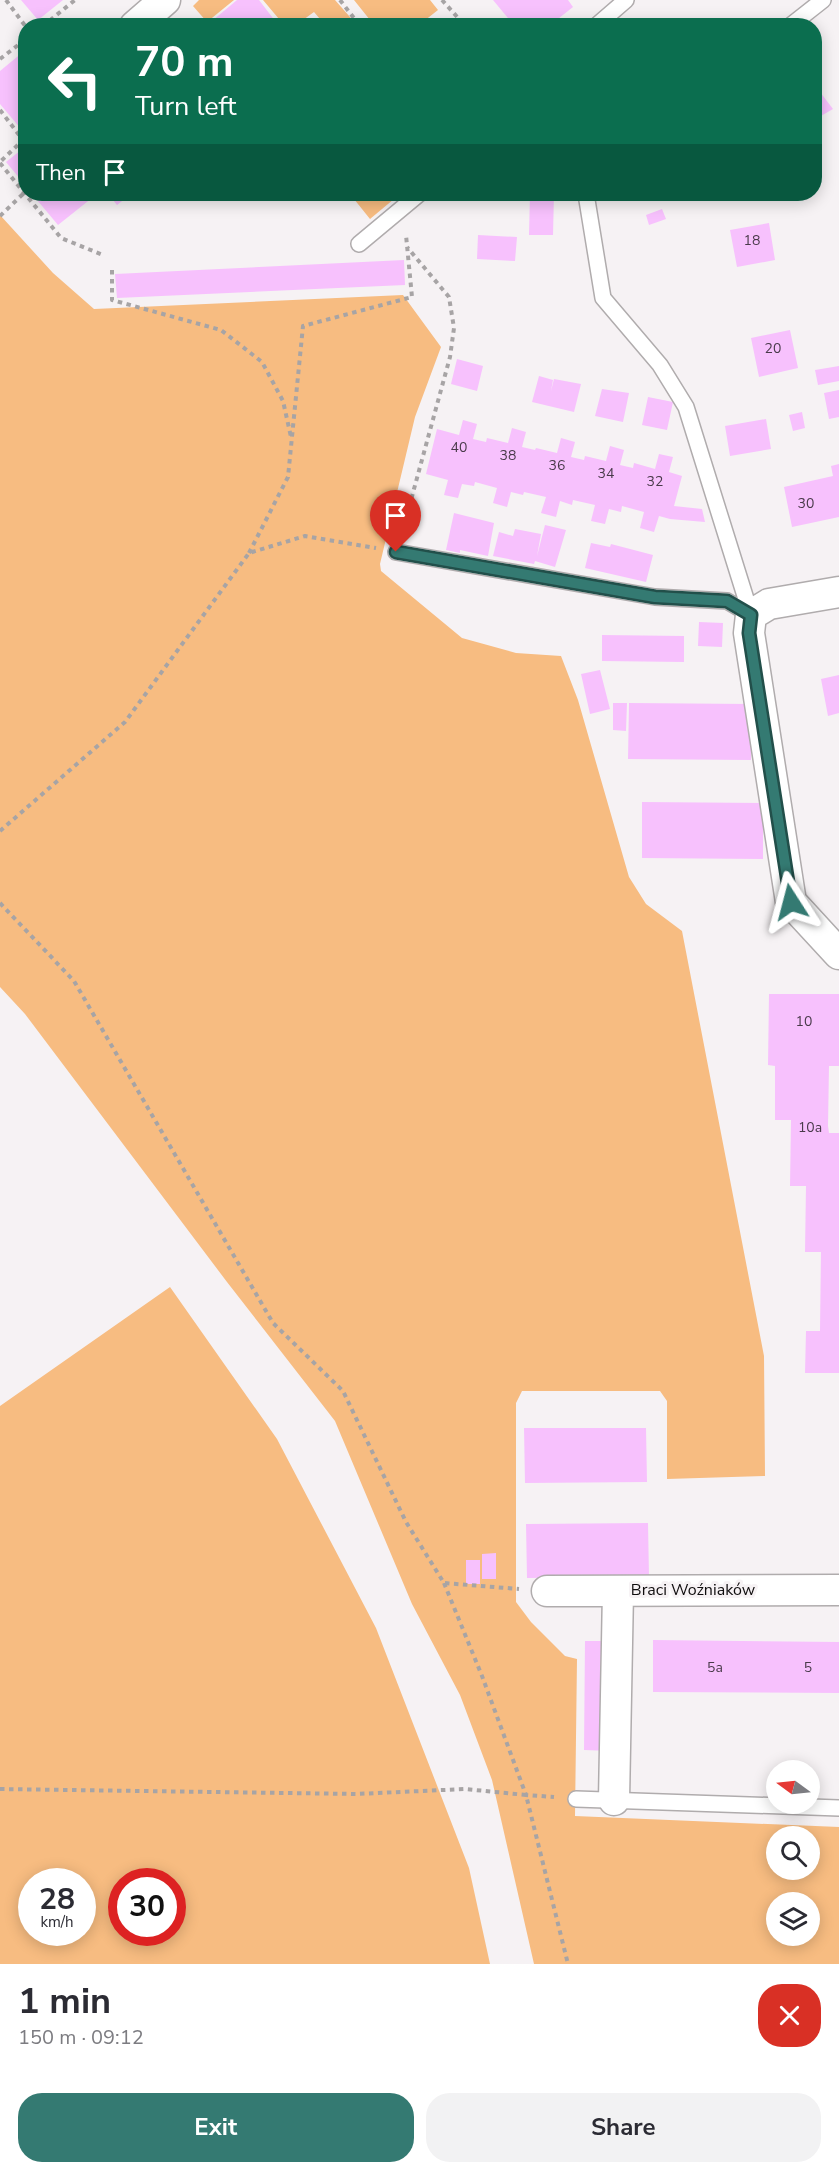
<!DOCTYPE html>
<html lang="en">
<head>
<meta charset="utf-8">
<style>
	body { margin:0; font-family:"Nunito Sans",sans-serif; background:#f2f2f3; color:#2b2b33; height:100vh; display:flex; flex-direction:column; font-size:22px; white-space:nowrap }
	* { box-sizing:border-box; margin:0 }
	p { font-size:20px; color:#7c7c81 }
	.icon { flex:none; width:33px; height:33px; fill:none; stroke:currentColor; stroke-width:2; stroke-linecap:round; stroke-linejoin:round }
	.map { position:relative; height:1964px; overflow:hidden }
	.drawer { display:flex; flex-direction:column; background:#fff; flex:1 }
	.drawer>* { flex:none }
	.top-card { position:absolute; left:18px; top:18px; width:804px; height:183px; border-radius:24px; box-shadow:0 3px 15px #0003; background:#0b6e4f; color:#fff; overflow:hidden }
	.needle { width:39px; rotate:285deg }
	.tools { position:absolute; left:766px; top:1760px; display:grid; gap:12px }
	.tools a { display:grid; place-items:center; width:54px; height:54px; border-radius:50%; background:#fff; box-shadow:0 3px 15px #0003; font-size:30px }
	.speed { position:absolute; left:18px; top:1868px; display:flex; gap:12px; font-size:30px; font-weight:700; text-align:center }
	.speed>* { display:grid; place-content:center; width:78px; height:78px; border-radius:50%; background:#fff; box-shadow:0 3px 15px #0003; line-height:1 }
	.speed small { font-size:15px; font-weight:400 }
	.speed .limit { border:9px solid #d22; background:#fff; color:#111 }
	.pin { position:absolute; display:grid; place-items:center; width:51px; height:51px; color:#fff; margin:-62px -26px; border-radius:50% 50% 50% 0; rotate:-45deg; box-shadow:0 0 6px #0007 }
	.pin .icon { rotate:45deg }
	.me { position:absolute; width:66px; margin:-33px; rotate:351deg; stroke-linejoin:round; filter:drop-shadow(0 0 4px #0008) }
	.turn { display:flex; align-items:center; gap:21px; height:126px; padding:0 18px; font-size:27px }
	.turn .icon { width:78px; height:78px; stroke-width:2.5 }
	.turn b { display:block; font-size:42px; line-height:51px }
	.then { display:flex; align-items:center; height:57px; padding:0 18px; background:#0003; gap:12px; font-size:22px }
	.round { display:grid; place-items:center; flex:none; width:63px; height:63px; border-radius:24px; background:#f2f2f3 }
	.overview { display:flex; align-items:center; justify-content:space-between; height:102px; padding:0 18px }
	h1 { font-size:36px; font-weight:700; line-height:45px }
	.button { display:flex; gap:12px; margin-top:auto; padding:12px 18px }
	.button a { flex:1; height:69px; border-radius:24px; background:#347a72; color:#fff; font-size:24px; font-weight:700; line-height:69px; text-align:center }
	.button a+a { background:#f2f2f3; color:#2b2b33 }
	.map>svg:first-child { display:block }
</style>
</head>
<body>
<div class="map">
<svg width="839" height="1964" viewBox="0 0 839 1964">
	<rect width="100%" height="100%" fill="#f6f2f4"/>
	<path fill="#f7bc81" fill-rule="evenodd" d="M 199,0 L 234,0 L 207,22 L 193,6 Z
		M 263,0 L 335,0 L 357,25 L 325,25 L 314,12 L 296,25 L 284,25 Z
		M 354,0 L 430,0 L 438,10 L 419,25 L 374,25 Z
		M 350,194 L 400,194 L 370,219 Z
		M 0,215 L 53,273 L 94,309 L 403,295 L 441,347 L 415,417 L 380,564 L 381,571 L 462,638 L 516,653 L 561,656 L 578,700 L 629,877 L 646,904 L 682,931 L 764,1356 L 765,1476 L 667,1479 L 667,1401 L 660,1391 L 522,1391 L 516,1403 L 516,1602 L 531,1622 L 565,1656 L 577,1659 L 575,1816 L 839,1827 L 839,1964 L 534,1964 L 492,1780 L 460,1695 L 412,1604 L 335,1421 L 227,1282 L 25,1014 L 0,987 ZM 777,1836 L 810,1836 L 810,1869 L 777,1869 ZM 777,1902 L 810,1902 L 810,1935 L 777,1935 Z
		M 170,1287 L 277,1439 L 376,1628 L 469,1868 L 490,1964 L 0,1964 L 0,1406 ZM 32,1881 L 82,1881 L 82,1932 L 32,1932 ZM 122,1881 L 172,1881 L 172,1932 L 122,1932 Z"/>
	<path fill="#f7c1fd" d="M 21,0 L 63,0 L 38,20 Z
		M 237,0 L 259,0 L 279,26 L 206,26 Z
		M 493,0 L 568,0 L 573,7 L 549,26 L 512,26 L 513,24 Z
		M 23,52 L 26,56 L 26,135 L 0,104 L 0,71 Z
		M 817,88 L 833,109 L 814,120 L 814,89 Z
		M 26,146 L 26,186 L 6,162 Z
		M 32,194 L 97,194 L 58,225 Z
		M 108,194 L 131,194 L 117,205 Z
		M 530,194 L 554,194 L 553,235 L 529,235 Z
		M 662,209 L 666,219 L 649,225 L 646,215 Z
		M 769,223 L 775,260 L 737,267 L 730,230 Z
		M 478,235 L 517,237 L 515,261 L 477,259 Z
		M 404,260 L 405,285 L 117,298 L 115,274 Z
		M 790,330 L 798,368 L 759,377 L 751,338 Z
		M 457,359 L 483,366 L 477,391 L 451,384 Z
		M 839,366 L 839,381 L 818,385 L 815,370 Z
		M 539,376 L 553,380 L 551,391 L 554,379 L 581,384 L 574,412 L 532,402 Z
		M 602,389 L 629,393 L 623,422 L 595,416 Z
		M 839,390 L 839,417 L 829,419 L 824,393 Z
		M 648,397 L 673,402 L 667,430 L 642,425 Z
		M 802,412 L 805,428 L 793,431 L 789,415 Z
		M 766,419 L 771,449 L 730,456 L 725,426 Z
		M 463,420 L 477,424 L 473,439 L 486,442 L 487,438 L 508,443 L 512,428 L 526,432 L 522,447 L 535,450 L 536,448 L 557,453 L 561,438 L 575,442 L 571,457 L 584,460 L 585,456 L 606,461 L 610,446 L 624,450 L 620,465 L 633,468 L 634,463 L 655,469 L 659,454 L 673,457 L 669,472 L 682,476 L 674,506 L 702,509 L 705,522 L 670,519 L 659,516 L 654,532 L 640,528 L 644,512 L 622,506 L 621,512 L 609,509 L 605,524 L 591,521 L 595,505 L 573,500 L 572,505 L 560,501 L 556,517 L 541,513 L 546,497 L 524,492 L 523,495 L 511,492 L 507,507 L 493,503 L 497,488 L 475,482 L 474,486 L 462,484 L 458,498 L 444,495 L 448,480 L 426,474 L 437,429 L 459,435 Z
		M 839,464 L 839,517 L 792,527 L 784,487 L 833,476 L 831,466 Z
		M 454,513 L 494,523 L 488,556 L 460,550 L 460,553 L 446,550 Z
		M 545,525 L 566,530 L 555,567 L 535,561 L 534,564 L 493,556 L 499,532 L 513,536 L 515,529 L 541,534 L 537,556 Z
		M 591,543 L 610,547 L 611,544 L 653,555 L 646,582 L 585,568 Z
		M 699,622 L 723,623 L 722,647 L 698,646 Z
		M 602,635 L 684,636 L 684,662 L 602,661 Z
		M 600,670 L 610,709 L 590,714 L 581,674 Z
		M 839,675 L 839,713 L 828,716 L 821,679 Z
		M 613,703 L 627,703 L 626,731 L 613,730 Z
		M 629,703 L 751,704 L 751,760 L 628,759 Z
		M 642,802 L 763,803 L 763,859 L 642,858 Z
		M 769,994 L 839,994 L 839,1066 L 829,1066 L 828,1126 L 829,1133 L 839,1133 L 839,1373 L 805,1373 L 806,1331 L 820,1331 L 821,1252 L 805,1252 L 806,1186 L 790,1186 L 791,1120 L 775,1120 L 775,1066 L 768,1065 Z
		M 524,1428 L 646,1428 L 647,1482 L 525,1483 Z
		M 648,1523 L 649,1577 L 527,1578 L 526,1524 Z
		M 496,1553 L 496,1579 L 482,1579 L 482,1554 Z
		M 466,1560 L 480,1560 L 480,1584 L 466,1584 Z
		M 653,1640 L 839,1642 L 839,1693 L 653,1692 Z
		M 585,1641 L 612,1641 L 611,1751 L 584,1750 Z"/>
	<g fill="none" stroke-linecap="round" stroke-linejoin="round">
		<g stroke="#b0acad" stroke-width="18">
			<path id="lane" d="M 596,26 L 626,0
				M 790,26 L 823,0
				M 586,194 L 603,298 L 660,365 L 686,407 L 751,615
				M 359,244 L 419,194
				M 396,552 L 655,597 L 727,601 L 751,615
				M 576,1799 L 839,1808"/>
		</g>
		<g stroke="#b0acad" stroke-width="33">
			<path id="street" d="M 135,26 L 165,0
				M 839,592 L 769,604 L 751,615 L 749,633 L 791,902 L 839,954
				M 547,1591 L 839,1590
				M 614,1800 L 618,1591"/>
		</g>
		<path stroke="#a7a4a5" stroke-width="4" stroke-dasharray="4.5 4.5" stroke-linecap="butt" d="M 6,0 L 26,27
			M 340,0 L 360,26
			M 442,0 L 459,19 L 451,26
			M 43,26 L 75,0
			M 0,59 L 26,39
			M 0,110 L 23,140 L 0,162
			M 0,163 L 61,238 L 103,255
			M 0,216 L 24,193
			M 112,270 L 112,300 L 221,330 L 262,362 L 283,401 L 291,437
			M 402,533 L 450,357 L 454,328 L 449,297 L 407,247
			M 249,553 L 288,477 L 303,326 L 412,297 L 406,235
			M 0,831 L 125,722 L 249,553 L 305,536 L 376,548
			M 0,903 L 74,981 L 273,1323 L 343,1391 L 406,1522 L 444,1583 L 519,1589
			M 444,1583 L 482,1676 L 526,1795 L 554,1797
			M 0,1789 L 356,1794 L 465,1789 L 526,1795 L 568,1964"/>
		<use href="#lane" stroke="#fff" stroke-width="15"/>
		<use href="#street" stroke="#fff" stroke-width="30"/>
	</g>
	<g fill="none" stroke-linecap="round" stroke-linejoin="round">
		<g stroke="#224f4a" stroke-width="15">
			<path id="route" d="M 396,552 L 655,597 L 727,601 L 751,615 L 749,633 L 791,902"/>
		</g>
		<use href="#route" stroke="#347a72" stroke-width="10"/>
	</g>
	<g text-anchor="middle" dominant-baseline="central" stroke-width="6" stroke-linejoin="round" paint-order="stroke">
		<g font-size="14" fill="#493a4a">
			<text x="752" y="240">18</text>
			<text x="773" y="348">20</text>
			<text x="459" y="447">40</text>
			<text x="508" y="455">38</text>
			<text x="557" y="465">36</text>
			<text x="606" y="473">34</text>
			<text x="655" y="481">32</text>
			<text x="806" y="503">30</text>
			<text x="804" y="1021">10</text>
			<text x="810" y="1127">10a</text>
			<text x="715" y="1667">5a</text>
			<text x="808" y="1667">5</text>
		</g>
		<g font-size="16" fill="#0f0d0e" stroke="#f6f2f4">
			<text x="693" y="1590">Braci Woźniaków</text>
		</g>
	</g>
</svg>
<div class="tools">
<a><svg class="needle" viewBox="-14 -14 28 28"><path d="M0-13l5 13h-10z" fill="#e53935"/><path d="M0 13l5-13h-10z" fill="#7c7c81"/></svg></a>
<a><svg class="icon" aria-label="search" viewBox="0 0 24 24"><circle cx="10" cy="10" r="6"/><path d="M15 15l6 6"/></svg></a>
<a><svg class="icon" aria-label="layers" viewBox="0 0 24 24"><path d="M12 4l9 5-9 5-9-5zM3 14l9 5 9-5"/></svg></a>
</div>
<div class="speed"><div>28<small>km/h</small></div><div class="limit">30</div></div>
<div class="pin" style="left:396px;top:552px;background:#d93025"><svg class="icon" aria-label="arrive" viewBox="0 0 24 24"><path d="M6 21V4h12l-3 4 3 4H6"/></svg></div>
<svg class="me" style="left:791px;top:902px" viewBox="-20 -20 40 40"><path d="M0-17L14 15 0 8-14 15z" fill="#347a72" stroke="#fff" stroke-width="4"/></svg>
<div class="top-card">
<div class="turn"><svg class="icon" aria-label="left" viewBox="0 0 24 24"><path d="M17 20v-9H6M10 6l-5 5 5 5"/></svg><div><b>70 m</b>Turn left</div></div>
<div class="then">Then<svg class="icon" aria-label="arrive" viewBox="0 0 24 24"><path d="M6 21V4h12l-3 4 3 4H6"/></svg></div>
</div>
</div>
<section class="drawer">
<div class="overview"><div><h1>1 min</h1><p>150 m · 09:12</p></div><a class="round" style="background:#d93025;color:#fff"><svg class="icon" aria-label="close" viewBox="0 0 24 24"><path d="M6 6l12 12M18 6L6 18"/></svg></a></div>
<div class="button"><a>Exit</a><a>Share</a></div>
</section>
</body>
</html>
